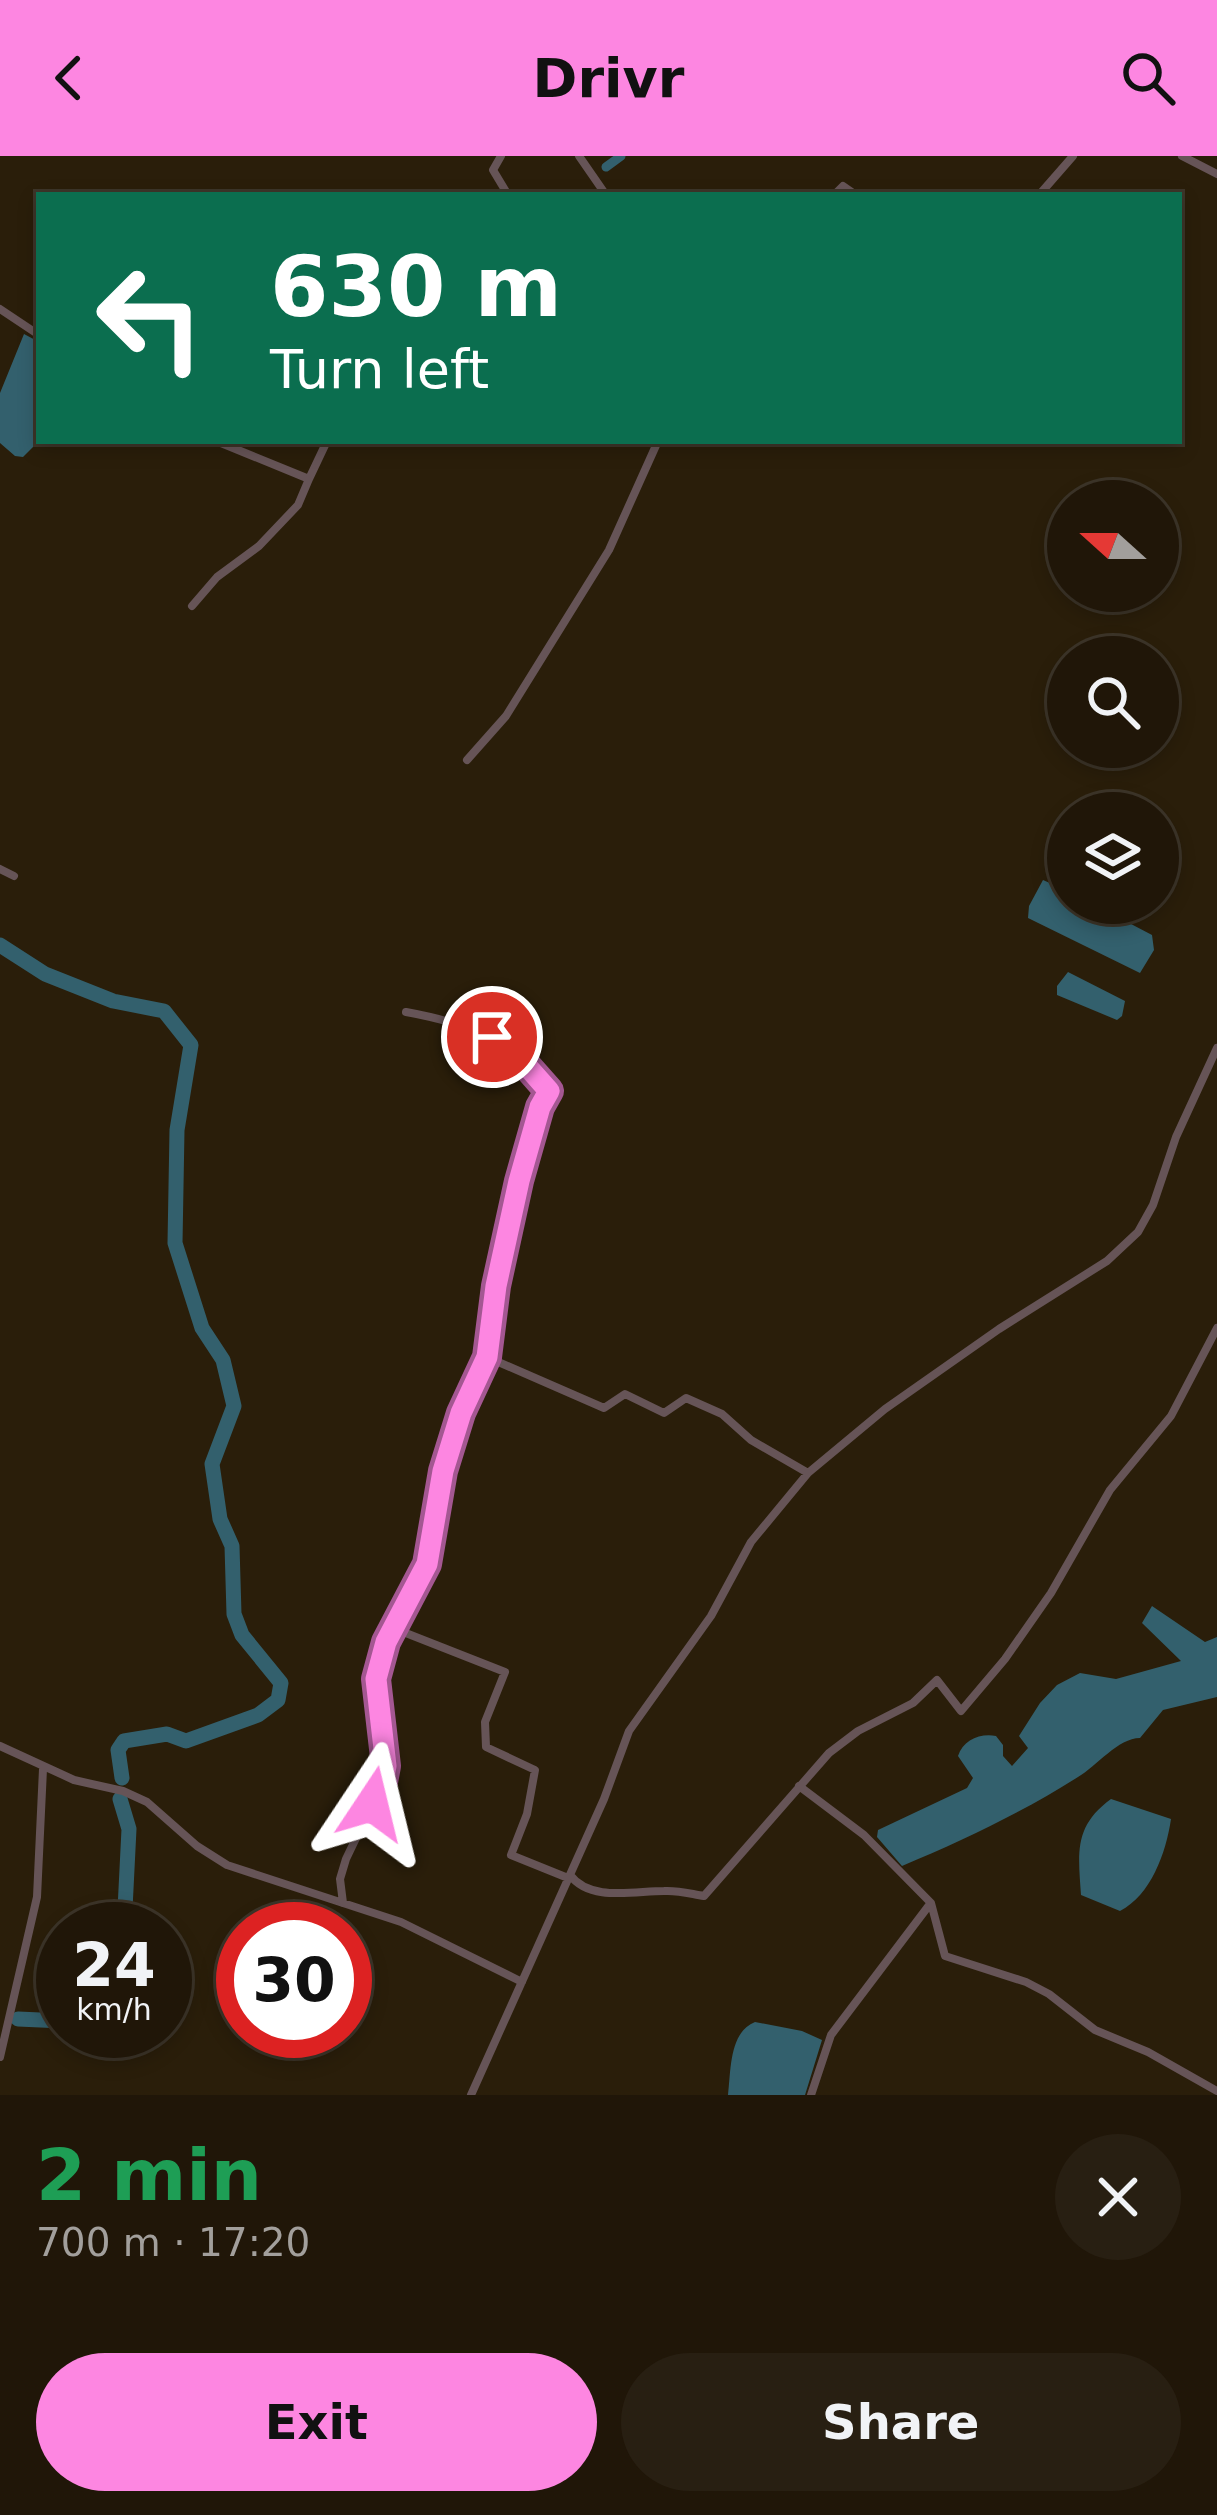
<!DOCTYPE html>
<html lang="en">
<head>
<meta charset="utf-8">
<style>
	body { margin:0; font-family:"DejaVu Sans",sans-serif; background:#281f12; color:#f1f3f6; height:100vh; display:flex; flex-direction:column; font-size:45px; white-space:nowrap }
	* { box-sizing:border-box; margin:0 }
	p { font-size:39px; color:#a29f9c }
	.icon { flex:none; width:66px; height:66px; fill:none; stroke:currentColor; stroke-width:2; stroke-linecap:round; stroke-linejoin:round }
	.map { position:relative; height:1939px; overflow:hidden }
	.side { display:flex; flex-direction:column; background:#201608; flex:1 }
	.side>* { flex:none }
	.banner { position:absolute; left:36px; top:36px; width:1146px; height:252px; border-radius:0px; box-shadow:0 6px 18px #0003,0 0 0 3px #3d3529; background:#0b6e4f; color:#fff; overflow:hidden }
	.needle { width:78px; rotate:291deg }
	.tools { position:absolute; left:1047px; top:324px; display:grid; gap:24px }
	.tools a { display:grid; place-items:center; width:132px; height:132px; border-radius:50%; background:#201608; box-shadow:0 6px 18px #0003,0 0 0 3px #3d3529; font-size:60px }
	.speed { position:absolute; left:36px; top:1746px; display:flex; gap:24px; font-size:60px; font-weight:700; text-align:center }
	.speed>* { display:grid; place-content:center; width:156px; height:156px; border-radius:50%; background:#201608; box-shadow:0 6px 18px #0003,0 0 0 3px #3d3529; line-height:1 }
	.speed small { font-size:30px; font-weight:400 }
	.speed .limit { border:18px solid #d22; background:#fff; color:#111 }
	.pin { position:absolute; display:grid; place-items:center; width:102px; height:102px; color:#fff; margin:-51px; border:6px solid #fff; border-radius:50%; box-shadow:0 3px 12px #0007 }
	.me { position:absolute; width:132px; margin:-66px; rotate:10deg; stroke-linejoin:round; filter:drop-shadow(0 0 9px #0008) }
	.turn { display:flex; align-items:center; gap:42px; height:252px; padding:0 36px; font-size:54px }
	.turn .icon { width:156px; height:156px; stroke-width:2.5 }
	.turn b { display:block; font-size:84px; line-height:102px }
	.round { display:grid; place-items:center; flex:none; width:126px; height:126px; border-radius:63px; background:#281f12 }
	.overview { display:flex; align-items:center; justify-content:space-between; height:204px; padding:0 36px }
	h1 { font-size:72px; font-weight:600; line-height:90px; color:#1e9e55 }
	.button { display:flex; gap:24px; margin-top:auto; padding:24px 36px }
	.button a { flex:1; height:138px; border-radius:72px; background:#fd86e1; color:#111; font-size:48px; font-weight:600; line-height:138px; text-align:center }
	.button a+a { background:#281f12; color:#f1f3f6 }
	header { display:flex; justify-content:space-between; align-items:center; height:156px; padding:0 36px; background:#fd86e1; color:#111; font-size:54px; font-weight:600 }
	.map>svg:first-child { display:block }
</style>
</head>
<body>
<header><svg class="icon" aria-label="back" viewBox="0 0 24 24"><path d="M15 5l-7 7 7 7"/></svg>Drivr<svg class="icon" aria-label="search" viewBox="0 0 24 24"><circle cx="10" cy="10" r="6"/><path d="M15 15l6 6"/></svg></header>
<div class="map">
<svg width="1217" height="1939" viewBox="0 0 1217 1939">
	<rect width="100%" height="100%" fill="#2a1e0a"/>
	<path fill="#33606d" d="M 24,178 L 39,186 L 39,285 L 23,301 L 15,300 L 0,287 L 0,237 Z
		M 1043,724 L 1068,735 L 1068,747 L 1091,747 L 1152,779 L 1154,794 L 1140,817 L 1028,762 L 1029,750 Z
		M 1068,816 L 1125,845 L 1122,860 L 1117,864 L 1057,839 L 1057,830 Z
		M 1152,1450 L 1205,1486 L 1217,1481 L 1217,1541 L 1163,1554 L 1140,1582 C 1118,1582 1097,1610 1078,1621 C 1021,1657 964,1684 902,1710 L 877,1681 L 878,1674 L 967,1632 L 973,1622 L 958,1600 C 963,1584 980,1577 996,1580 L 1003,1589 L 1003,1600 L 1012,1610 L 1028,1592 L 1019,1580 L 1040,1547 L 1057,1529 L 1080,1517 L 1116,1523 L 1181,1505 L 1142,1467 Z
		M 1111,1643 L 1171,1663 C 1166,1697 1151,1739 1120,1755 L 1081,1739 C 1078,1696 1074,1670 1111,1643 Z
		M 755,1866 L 802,1875 L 822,1884 L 805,1939 L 728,1939 C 731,1915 729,1876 755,1866 Z"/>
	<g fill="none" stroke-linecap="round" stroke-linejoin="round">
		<path stroke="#33606d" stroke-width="9" d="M 606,11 L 621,0"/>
		<path stroke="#33606d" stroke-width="15" d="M 0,789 L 45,818 L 113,845 L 164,855 L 191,889 L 177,974 L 175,1087 L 202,1172 L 223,1204 L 234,1250 L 212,1308 L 220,1363 L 232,1390 L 234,1458 L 242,1479 L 281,1527 L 278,1544 L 258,1559 L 186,1585 L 167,1578 L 124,1585 L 118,1594 L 122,1622
			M 120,1643 L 129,1673 L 124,1773
			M 18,1863 L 63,1865"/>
		<path stroke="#665457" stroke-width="8" d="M 501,0 L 493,14 L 508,39
			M 579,0 L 606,39
			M 1182,0 L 1217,18
			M 834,39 L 843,30 L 856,39
			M 1039,39 L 1073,0
			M 0,153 L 39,179
			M 309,323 L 327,285
			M 192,450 L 217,421 L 259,390 L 298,349 L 309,323 L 216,285
			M 467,604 L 506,560 L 609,394 L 658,285
			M 0,713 L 14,720
			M 487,1201 L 604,1252 L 625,1238 L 664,1257 L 686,1242 L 722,1258 L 751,1284 L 808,1317
			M 393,1472 L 505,1516 L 485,1566 L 486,1591 L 535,1614 L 527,1658 L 511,1699 L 568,1722
			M 0,1590 L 74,1624 L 123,1635 L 147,1646 L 197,1690 L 227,1709 L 401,1766 L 522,1826
			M 799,1630 L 864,1679 L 931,1747 L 945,1800 L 1026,1826 L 1049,1838 L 1095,1874 L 1148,1896 L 1217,1935
			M 570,1719 C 590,1746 634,1735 664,1735 C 678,1734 691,1738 704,1740 L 829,1597 L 858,1575 L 913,1547 L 937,1524 L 961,1555 L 1005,1503 L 1051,1437 L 1110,1334 L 1171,1260 L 1217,1172
			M 343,1747 L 340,1723 L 346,1703 L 383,1626 L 386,1609 L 376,1523 L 385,1487 L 421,1422 L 434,1383 L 443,1315 L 461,1257 L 487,1201 L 491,1159 L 519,1025 L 540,951 L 549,935 C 508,882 471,868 406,856
			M 0,1901 L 37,1741 L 43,1613
			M 471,1939 L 604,1643 L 629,1575 L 711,1460 L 751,1386 L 808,1317 L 885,1253 L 999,1173 L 1107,1105 L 1138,1076 L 1153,1049 L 1176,981 L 1217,892
			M 811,1939 L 831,1879 L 930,1748"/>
	</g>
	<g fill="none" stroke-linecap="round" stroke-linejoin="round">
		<g stroke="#a45792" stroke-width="30">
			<path id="route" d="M 372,1648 L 383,1626 L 386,1610 L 376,1523 L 386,1486 L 427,1408 L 443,1315 L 461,1257 L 487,1201 L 496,1130 L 519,1025 L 540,951 L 549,935 L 510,891 L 492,881"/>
		</g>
		<use href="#route" stroke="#fd86e1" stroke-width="21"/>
	</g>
</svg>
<div class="tools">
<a><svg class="needle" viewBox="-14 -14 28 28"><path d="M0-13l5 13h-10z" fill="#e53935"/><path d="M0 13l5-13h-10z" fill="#a29f9c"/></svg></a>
<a><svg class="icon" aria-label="search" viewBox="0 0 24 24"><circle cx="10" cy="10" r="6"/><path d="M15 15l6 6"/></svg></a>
<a><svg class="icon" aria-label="layers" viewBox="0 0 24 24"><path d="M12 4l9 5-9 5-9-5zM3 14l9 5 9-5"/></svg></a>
</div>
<div class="speed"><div>24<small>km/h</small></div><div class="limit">30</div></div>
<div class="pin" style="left:492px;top:881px;background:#d93025"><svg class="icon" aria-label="arrive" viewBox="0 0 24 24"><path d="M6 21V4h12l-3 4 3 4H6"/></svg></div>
<svg class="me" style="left:372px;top:1648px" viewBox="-20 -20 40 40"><path d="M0-17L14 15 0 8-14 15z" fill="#fd86e1" stroke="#fff" stroke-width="4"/></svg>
<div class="banner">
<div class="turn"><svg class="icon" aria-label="left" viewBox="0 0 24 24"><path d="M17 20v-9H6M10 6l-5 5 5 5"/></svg><div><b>630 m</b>Turn left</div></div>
</div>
</div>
<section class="side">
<div class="overview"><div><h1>2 min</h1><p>700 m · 17:20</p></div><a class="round"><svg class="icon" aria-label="close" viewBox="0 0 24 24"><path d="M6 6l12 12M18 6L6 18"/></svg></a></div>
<div class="button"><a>Exit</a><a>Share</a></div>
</section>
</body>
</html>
